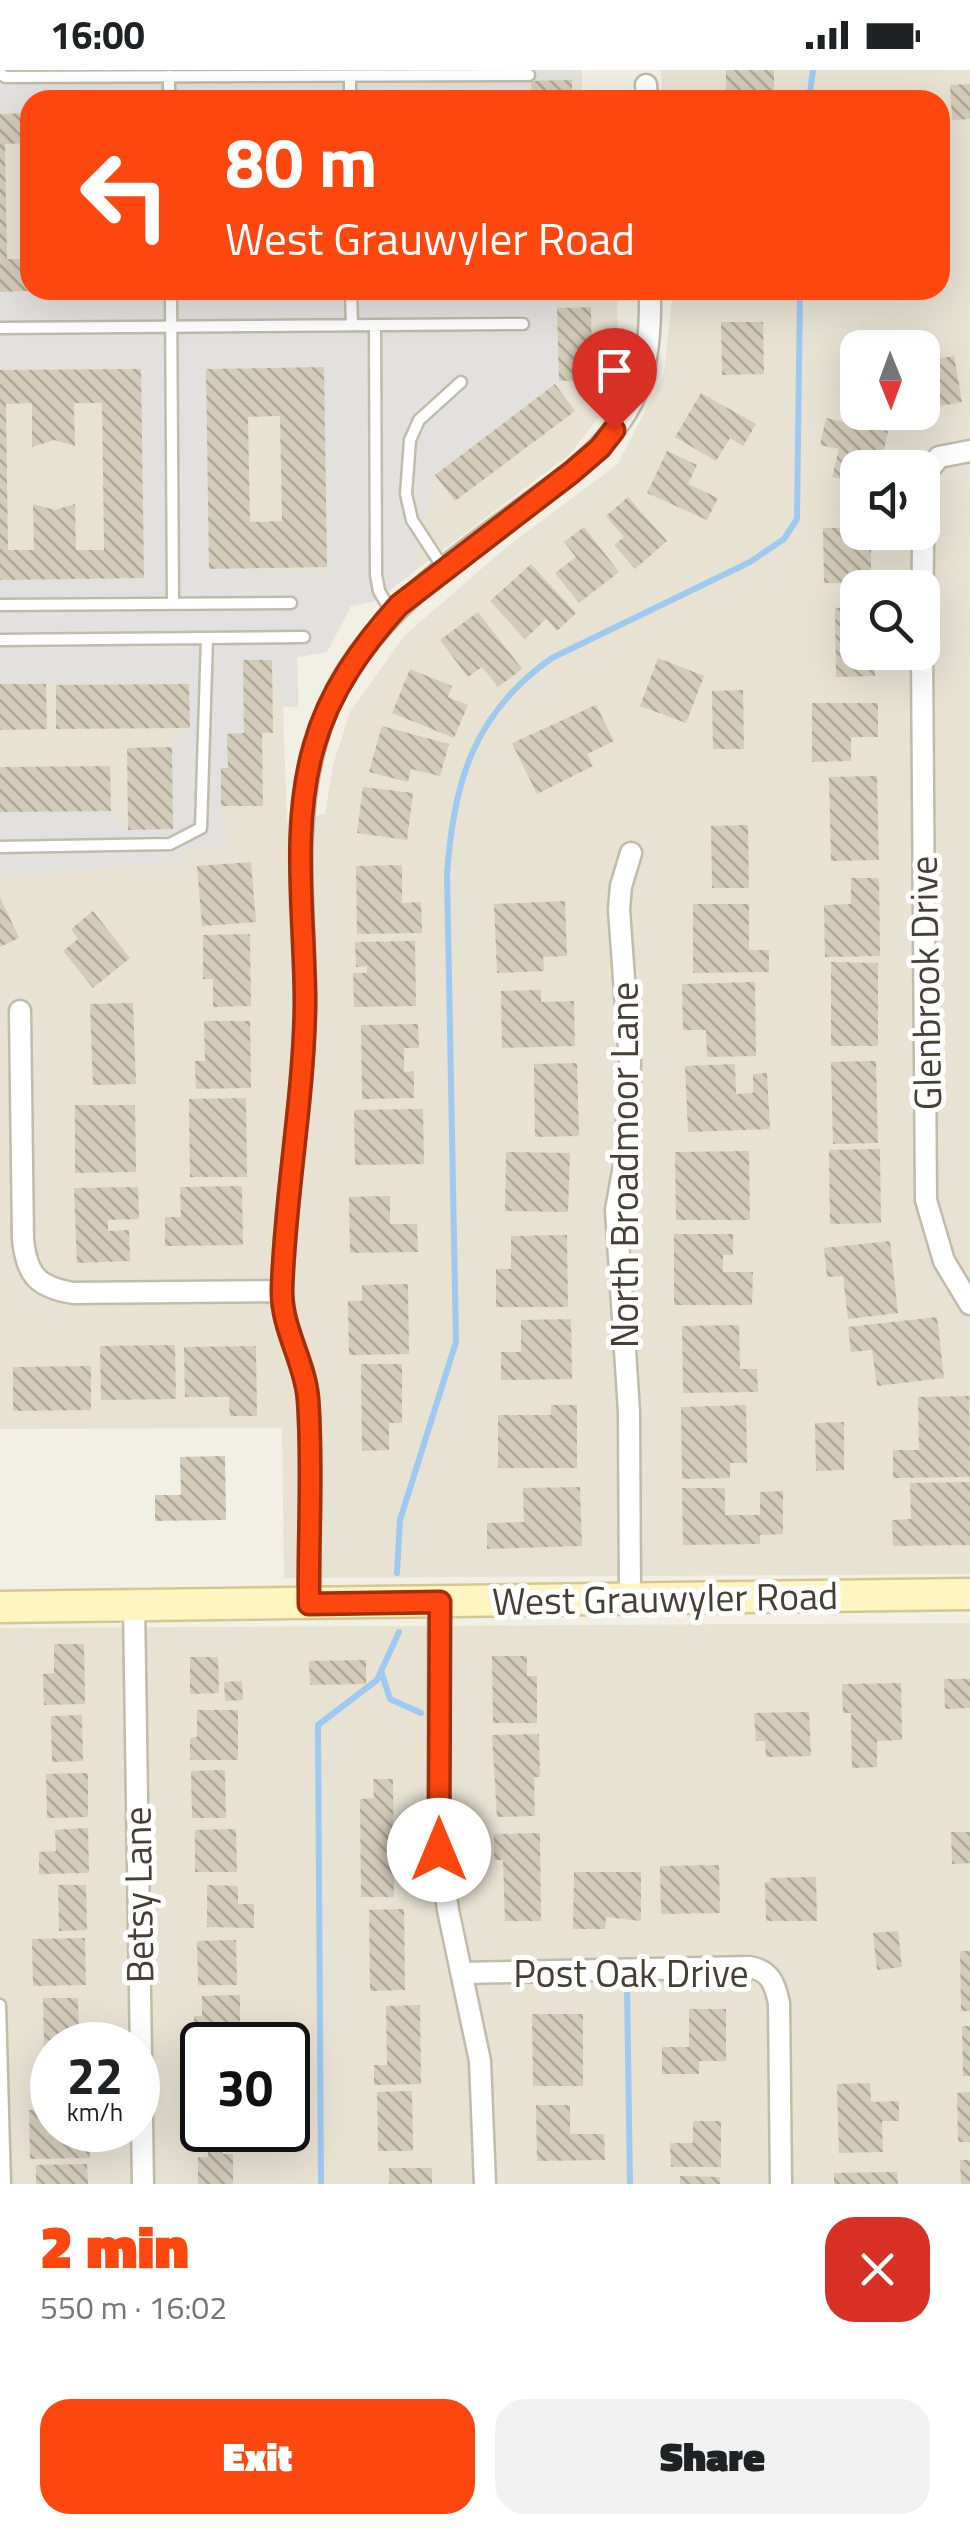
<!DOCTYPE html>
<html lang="en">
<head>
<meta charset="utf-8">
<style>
	body { margin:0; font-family:"Titillium Web",sans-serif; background:#f2f2f2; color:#202124; height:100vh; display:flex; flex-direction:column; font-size:38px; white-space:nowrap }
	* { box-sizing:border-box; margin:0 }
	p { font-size:32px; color:#757577 }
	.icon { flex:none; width:55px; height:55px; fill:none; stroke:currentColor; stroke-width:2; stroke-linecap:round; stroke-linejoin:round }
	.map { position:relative; height:2114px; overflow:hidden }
	.panel { display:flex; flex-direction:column; background:#fff; flex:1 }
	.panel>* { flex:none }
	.hud { position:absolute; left:20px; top:20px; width:930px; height:210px; border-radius:30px; box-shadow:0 10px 40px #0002; background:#fe460f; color:#fff; overflow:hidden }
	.needle { width:65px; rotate:179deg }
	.fabs { position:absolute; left:840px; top:260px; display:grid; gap:20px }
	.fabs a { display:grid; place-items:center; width:100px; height:100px; border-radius:20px; background:#fff; box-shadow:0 10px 40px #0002; font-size:50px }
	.speed { position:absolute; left:30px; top:1952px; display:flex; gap:20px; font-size:50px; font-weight:700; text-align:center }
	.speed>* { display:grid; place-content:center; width:130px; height:130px; border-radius:50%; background:#fff; box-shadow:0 10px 40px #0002; line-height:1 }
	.speed small { font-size:25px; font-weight:400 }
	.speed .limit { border:5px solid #111; border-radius:15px; background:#fff; color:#111 }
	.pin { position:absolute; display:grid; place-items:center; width:85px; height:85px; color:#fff; margin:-102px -42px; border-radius:50% 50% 50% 0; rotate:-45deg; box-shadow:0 0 10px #0007 }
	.pin .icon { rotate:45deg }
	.me { position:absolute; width:110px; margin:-55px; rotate:0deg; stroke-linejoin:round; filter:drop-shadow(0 0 8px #0008) }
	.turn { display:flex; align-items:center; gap:35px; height:210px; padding:0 40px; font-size:45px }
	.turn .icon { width:130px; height:130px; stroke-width:2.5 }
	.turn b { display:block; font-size:70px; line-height:85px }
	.round { display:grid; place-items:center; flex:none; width:105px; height:105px; border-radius:30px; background:#f2f2f2 }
	.overview { display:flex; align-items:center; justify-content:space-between; height:170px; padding:0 40px }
	h1 { font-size:60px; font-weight:800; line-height:75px; color:#fe460f }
	.primary-button { display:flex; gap:20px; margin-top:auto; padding:20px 40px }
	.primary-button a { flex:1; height:115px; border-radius:30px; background:#fe460f; color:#fff; font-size:40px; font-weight:800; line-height:115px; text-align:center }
	.primary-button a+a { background:#f2f2f2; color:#202124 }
	.status { display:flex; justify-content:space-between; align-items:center; height:70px; padding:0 50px; background:#fff; direction:ltr }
	.status svg { height:28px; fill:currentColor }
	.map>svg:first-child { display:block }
</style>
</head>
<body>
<div class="status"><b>16:00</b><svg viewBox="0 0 49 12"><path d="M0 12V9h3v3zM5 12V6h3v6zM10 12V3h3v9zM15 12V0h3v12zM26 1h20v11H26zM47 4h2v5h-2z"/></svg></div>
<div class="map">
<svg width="970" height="2114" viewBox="0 0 970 2114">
	<defs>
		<pattern id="building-back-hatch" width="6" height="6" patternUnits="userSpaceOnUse" patternTransform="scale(2.5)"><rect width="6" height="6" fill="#d4ccb9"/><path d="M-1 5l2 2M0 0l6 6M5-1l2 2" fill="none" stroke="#aea797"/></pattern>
	</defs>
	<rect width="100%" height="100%" fill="#f2efe4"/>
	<path fill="#e7e2d2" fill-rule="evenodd" d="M 0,0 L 582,0 L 582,30 L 30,30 L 30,220 L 583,220 L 584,225 L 617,225 L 618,286 L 607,337 L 569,385 L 375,531 L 351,536 L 327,582 L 297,587 L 298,637 L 283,637 L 287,752 L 325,744 L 333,695 L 350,642 L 405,565 L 508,476 L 618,394 L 664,304 L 673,220 L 940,220 L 940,30 L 663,30 L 661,0 L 970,0 L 970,1504 L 284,1508 L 282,1358 L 0,1359 ZM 858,278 L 922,278 L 922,342 L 858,342 ZM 858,398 L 922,398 L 922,462 L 858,462 ZM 858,518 L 922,518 L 922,582 L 858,582 Z
		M 970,1553 L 970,2114 L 0,2114 L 0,1558 ZM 52,1975 L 138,1975 L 138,2060 L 52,2060 ZM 202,1975 L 288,1975 L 288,2060 L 202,2060 Z"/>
	<path fill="#e3e1dd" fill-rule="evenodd" d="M 0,0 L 575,0 L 572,10 L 532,11 L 532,30 L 30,30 L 30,43 L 0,44 Z
		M 570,220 L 557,238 L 559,311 L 435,405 L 413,503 L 375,531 L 351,536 L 327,582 L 297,587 L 298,637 L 283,637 L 272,590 L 243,591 L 244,663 L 228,664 L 228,698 L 221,699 L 221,736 L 229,775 L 184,781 L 180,775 L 186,792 L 0,806 L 0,741 L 111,741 L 128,760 L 173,759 L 172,677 L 190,657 L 188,614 L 0,615 L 0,510 L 144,507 L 141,299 L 0,300 L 0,222 ZM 323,297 L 327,497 L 330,503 L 210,499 L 206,299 Z"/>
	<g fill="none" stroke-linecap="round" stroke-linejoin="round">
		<path stroke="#9ec9f1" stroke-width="6" d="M 809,30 L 813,0
			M 397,1503 L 400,1450 L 456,1272 L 447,805 C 453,714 473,643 552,588 L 750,492 L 784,469 L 797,449 L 800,220
			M 381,1601 L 390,1629 L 421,1643
			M 627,1917 L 630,2114
			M 321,2114 L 318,1655 L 377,1610 L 399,1562"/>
	</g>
	<path fill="url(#building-back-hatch)" fill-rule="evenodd" d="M 726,0 L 774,0 L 774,22 L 767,22 L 767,30 L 726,30 Z
		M 572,10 L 572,30 L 532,30 L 531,11 Z
		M 970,14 L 970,49 L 952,50 L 950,15 Z
		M 30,43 L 30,73 L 5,74 L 7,189 L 30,189 L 30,221 L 0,222 L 0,44 Z
		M 701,220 L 769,220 L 769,226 L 702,229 Z
		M 591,237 L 592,310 L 559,311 L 557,238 Z
		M 721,252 L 763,252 L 764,304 L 722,305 Z
		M 954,286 L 962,332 L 935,337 L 931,317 L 922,318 L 922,291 Z
		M 324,297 L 327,497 L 209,499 L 206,299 ZM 280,346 L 282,451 L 250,452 L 248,347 Z
		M 141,299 L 144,508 L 0,510 L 0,300 ZM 32,333 L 32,377 L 54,370 L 75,376 L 74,333 L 102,333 L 104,480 L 76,480 L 75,434 L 55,440 L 33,434 L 34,480 L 8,480 L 6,334 Z
		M 555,314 L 575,341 L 455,431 L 435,405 Z
		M 701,323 L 756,354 L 743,376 L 730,368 L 716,391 L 675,367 Z
		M 826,348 L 888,361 L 880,398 L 858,398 L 858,413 L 832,407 L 839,379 L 820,375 Z
		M 667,381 L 697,395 L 688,414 L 718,428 L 707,450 L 647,423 Z
		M 628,427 L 667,471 L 635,499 L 614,475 L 624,467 L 606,446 Z
		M 849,438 L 858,438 L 858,462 L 871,462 L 871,513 L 824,513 L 823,458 L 849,458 Z
		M 584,457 L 619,502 L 579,533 L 555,503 L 576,487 L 564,472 Z
		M 531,494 L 576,543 L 557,561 L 546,549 L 525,569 L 490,531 Z
		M 858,537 L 858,582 L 874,582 L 875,606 L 836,607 L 835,538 Z
		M 478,542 L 522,599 L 498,617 L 482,597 L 468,607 L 440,570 Z
		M 658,588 L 704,606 L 686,653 L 640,636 Z
		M 243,590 L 272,590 L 273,663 L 262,663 L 263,736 L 221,736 L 221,698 L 228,698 L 227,664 L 244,663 Z
		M 410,599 L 452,616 L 448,627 L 468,635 L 454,668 L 392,643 Z
		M 0,614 L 46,614 L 47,659 L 0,660 Z
		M 189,614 L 190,658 L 56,659 L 56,615 Z
		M 743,620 L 744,679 L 713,679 L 712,621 Z
		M 812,633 L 878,633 L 878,667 L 851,667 L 851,691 L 812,692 Z
		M 596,635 L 614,671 L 587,684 L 593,696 L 537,724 L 512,673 Z
		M 382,656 L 449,674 L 440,706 L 411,699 L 408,712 L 369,702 Z
		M 172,677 L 173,759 L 128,760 L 127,678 Z
		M 110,696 L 111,741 L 0,742 L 0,697 Z
		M 877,706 L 879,790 L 831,791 L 829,707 Z
		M 363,717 L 413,723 L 407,770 L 357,763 Z
		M 748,755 L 749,818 L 712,818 L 711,756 Z
		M 251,792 L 256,852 L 202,856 L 197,796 Z
		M 402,795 L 402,833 L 421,832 L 422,863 L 357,864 L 356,796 Z
		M 851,808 L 879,808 L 880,886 L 825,887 L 824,835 L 851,834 Z
		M 0,827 L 19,868 L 0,877 Z
		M 565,831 L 567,886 L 543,887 L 544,901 L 497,903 L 494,834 Z
		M 693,834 L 749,834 L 749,880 L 769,880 L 769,902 L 693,903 Z
		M 93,841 L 130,888 L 93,918 L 63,881 L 78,869 L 71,859 Z
		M 250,864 L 251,936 L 213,937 L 213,909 L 203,909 L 203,865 Z
		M 415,871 L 416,936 L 354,937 L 353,903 L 367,903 L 367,896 L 356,897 L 355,872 Z
		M 831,892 L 878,893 L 878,976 L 831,976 Z
		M 755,912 L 756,986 L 707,987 L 706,960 L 683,960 L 682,914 Z
		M 541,920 L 541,932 L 574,931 L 575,976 L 502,978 L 501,921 Z
		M 133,933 L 136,1014 L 93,1015 L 90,934 Z
		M 204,951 L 250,951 L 251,1018 L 196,1019 L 195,991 L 205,991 Z
		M 418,954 L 419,978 L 404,978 L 404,1002 L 414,1001 L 414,1028 L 362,1029 L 361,955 Z
		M 876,991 L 878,1073 L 833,1074 L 831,992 Z
		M 577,993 L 579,1066 L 535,1067 L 534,994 Z
		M 735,994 L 736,1024 L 753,1023 L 753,1004 L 767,1003 L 770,1059 L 688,1062 L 685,996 Z
		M 246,1028 L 247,1107 L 190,1107 L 189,1029 Z
		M 75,1035 L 135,1035 L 136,1102 L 75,1103 Z
		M 423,1039 L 424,1094 L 355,1095 L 354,1040 Z
		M 880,1079 L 881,1153 L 830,1154 L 829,1080 Z
		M 749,1081 L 750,1150 L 676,1150 L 675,1082 Z
		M 506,1082 L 570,1083 L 568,1142 L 505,1141 Z
		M 242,1116 L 243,1175 L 165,1176 L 165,1147 L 181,1147 L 180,1117 Z
		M 138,1117 L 139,1149 L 108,1150 L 108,1161 L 129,1160 L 130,1191 L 77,1193 L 74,1118 Z
		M 390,1126 L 390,1154 L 417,1154 L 418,1182 L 350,1183 L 349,1127 Z
		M 674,1164 L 733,1164 L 733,1185 L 723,1185 L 723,1202 L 753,1202 L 752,1235 L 674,1235 Z
		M 567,1165 L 568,1237 L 496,1237 L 496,1199 L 511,1199 L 511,1166 Z
		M 890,1171 L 898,1243 L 848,1249 L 843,1206 L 827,1207 L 824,1178 Z
		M 408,1214 L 409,1284 L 349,1285 L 348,1231 L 362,1231 L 362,1215 Z
		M 937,1247 L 944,1308 L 877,1316 L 872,1280 L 851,1282 L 848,1257 Z
		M 571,1249 L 572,1309 L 501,1310 L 501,1282 L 521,1282 L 521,1250 Z
		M 739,1255 L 740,1299 L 757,1299 L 758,1322 L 683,1323 L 682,1256 Z
		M 175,1275 L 176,1329 L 101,1330 L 100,1276 Z
		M 256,1276 L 257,1346 L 230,1346 L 229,1327 L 185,1327 L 184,1277 Z
		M 361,1294 L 402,1294 L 402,1353 L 389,1353 L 389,1380 L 362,1381 Z
		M 91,1296 L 91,1340 L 13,1341 L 13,1297 Z
		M 969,1326 L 970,1407 L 893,1408 L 893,1380 L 919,1380 L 918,1327 Z
		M 551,1335 L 577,1335 L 577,1398 L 498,1398 L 498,1345 L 551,1345 Z
		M 746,1335 L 747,1393 L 730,1393 L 730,1408 L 682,1409 L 681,1337 Z
		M 844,1352 L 844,1400 L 816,1401 L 815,1353 Z
		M 225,1386 L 226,1450 L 155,1451 L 155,1425 L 181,1425 L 180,1387 Z
		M 970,1412 L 970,1475 L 893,1476 L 892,1450 L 911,1449 L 910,1413 Z
		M 580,1417 L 582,1476 L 487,1479 L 487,1453 L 524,1452 L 523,1418 Z
		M 682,1418 L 725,1418 L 725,1445 L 760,1445 L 760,1422 L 783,1421 L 783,1464 L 760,1465 L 760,1474 L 683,1475 Z
		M 54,1574 L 84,1574 L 85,1634 L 44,1635 L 43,1604 L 54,1603 Z
		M 492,1586 L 527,1586 L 527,1606 L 537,1606 L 537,1653 L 493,1653 Z
		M 190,1587 L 218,1587 L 219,1623 L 190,1624 Z
		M 366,1590 L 366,1614 L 310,1615 L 309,1591 Z
		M 944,1609 L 970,1609 L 970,1638 L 945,1639 Z
		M 242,1611 L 243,1630 L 225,1631 L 224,1612 Z
		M 901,1613 L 902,1670 L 877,1671 L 877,1697 L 852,1698 L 851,1643 L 843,1643 L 842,1614 Z
		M 197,1640 L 238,1640 L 238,1690 L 190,1690 L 190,1668 L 197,1667 Z
		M 809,1642 L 811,1686 L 766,1687 L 765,1671 L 756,1671 L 754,1643 Z
		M 82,1645 L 83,1691 L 52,1692 L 51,1646 Z
		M 539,1664 L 540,1707 L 534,1707 L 535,1746 L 497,1747 L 492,1665 Z
		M 225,1700 L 226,1748 L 192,1748 L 191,1701 Z
		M 88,1703 L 88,1747 L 47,1748 L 46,1704 Z
		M 373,1709 L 393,1709 L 394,1827 L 361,1827 L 360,1729 L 374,1728 Z
		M 88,1758 L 89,1803 L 39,1804 L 39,1782 L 56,1781 L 55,1760 Z
		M 236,1759 L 237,1802 L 195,1802 L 195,1760 Z
		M 951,1762 L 970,1762 L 970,1793 L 952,1794 Z
		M 540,1763 L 541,1851 L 505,1851 L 503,1790 L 494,1790 L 494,1764 Z
		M 719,1795 L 720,1843 L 661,1844 L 660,1796 Z
		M 574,1802 L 641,1802 L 641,1851 L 606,1847 L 605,1859 L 573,1859 Z
		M 816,1807 L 817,1851 L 766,1851 L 765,1812 L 770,1812 L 770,1808 Z
		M 58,1815 L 86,1815 L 87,1860 L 59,1861 Z
		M 207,1815 L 238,1816 L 238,1834 L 254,1834 L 254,1858 L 207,1857 Z
		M 404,1839 L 405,1920 L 370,1921 L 369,1840 Z
		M 898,1861 L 902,1897 L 877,1900 L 873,1863 Z
		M 85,1868 L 86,1915 L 33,1916 L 32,1869 Z
		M 236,1870 L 237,1915 L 198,1915 L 197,1871 Z
		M 960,1881 L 970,1881 L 970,1941 L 961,1941 Z
		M 240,1925 L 240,1969 L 194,1970 L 194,1946 L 202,1946 L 202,1926 Z
		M 43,1928 L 78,1928 L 79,1975 L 44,1976 Z
		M 420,1935 L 421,2014 L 374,2015 L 374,1995 L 387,1995 L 386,1936 Z
		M 689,1939 L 726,1939 L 726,1991 L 699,1991 L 699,2004 L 662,2004 L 662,1977 L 689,1977 Z
		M 532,1944 L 583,1944 L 583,2016 L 533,2016 Z
		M 962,1956 L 970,1956 L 970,2006 L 963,2006 Z
		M 38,1985 L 52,1985 L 52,2032 L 39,2032 Z
		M 870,2013 L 871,2032 L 899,2031 L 899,2051 L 882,2051 L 883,2082 L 839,2083 L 837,2014 Z
		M 412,2021 L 413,2081 L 378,2081 L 377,2022 Z
		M 970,2022 L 970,2072 L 958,2072 L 957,2023 Z
		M 536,2035 L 570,2035 L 570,2064 L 604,2064 L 605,2090 L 537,2091 Z
		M 52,2039 L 52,2060 L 63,2060 L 63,2067 L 89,2067 L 90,2088 L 30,2089 L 29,2040 Z
		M 693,2051 L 721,2051 L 721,2097 L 671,2097 L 670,2073 L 693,2073 Z
		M 208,2060 L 222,2060 L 222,2084 L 233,2084 L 233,2114 L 198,2114 L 198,2087 L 208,2087 Z
		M 960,2090 L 970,2090 L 970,2114 L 961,2114 Z
		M 87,2094 L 88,2114 L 36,2114 L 36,2095 Z
		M 389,2098 L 432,2098 L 432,2114 L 389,2114 Z
		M 897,2102 L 898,2114 L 834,2114 L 834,2103 Z
		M 680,2106 L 720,2107 L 720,2114 L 680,2114 Z"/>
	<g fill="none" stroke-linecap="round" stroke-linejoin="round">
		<g stroke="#c1bba9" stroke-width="15">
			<path id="service" d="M 0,3 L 5,7 L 529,5
				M 169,6 L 169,30
				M 350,6 L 350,30
				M 171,220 L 173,534
				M 351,220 L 352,255
				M 375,255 L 376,505 L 379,521 L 392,543
				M 0,258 L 523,254
				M 444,499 L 412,450 L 406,424 L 410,370 L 419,350 L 461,312
				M 0,535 L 291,533
				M 0,570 L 304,567
				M 0,777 L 170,774 L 201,758 L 207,568
				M 0,1935 L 5,2114"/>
		</g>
		<g stroke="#c1bba9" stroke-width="25">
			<path id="minor" d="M 646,15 L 647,30
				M 922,551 L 924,406 L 939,387 L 970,381
				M 922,582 L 926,1130 L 944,1191 L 970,1234
				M 20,941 L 23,1170 C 27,1205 37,1217 73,1223 L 282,1221
				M 630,1529 L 629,1342 L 616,1140 L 625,1090 L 630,993 L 619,839 L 621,816 L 631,783
				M 439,1532 L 439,1779 L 448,1840 L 480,1991 L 485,2114
				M 309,1534 C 308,1466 313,1397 308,1329 C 306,1292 281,1258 282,1220 C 285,1124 304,1029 305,933 C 305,828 286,718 336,621 C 385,527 490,465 572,402 C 639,345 651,306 650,220
				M 134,1536 L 143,2114
				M 462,1903 L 749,1897 C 770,1900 775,1914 779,1933 L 781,2114"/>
		</g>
		<g stroke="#d4c792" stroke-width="35">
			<path id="secondary" d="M 0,1537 L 970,1524"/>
		</g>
		<use href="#service" stroke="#fff" stroke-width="10"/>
		<use href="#minor" stroke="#fff" stroke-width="20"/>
		<use href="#secondary" stroke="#fff5c1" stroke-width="30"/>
	</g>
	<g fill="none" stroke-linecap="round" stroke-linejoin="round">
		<g stroke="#a52e0a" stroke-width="25">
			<path id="route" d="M 439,1780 L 440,1532 L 309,1534 C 308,1466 313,1397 308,1329 C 305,1292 281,1258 282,1219 C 285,1123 304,1029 305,933 C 305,849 290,758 314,676 C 329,622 362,576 399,535 L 572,402 L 600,378 L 614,360"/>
		</g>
		<use href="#route" stroke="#fe460f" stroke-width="18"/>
	</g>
	<g text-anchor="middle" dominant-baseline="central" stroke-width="10" stroke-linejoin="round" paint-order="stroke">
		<g font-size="38" fill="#453f34" stroke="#fff">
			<text transform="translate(925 913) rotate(-91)">Glenbrook Drive</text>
			<text transform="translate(624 1095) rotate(-90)">North Broadmoor Lane</text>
			<text transform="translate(665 1528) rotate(-1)">West Grauwyler Road</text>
			<text transform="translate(138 1825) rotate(-91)">Betsy Lane</text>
			<text x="631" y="1903">Post Oak Drive</text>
		</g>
	</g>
</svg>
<div class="fabs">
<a><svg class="needle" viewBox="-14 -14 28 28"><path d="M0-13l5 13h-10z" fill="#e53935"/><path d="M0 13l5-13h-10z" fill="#757577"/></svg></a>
<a><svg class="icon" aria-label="sound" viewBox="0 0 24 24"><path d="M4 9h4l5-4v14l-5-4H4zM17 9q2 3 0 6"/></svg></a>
<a><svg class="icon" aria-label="search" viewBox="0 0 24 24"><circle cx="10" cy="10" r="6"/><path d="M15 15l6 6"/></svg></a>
</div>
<div class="speed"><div>22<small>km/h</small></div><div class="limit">30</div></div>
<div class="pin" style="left:614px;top:360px;background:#d93025"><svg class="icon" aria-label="arrive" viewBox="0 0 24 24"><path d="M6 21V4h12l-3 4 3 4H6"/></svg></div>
<svg class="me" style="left:439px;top:1780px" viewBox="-20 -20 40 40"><circle r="19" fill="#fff"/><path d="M0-13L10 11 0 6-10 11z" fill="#fe460f"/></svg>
<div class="hud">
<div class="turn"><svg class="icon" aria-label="left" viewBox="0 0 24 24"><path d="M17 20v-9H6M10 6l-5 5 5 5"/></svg><div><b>80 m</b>West Grauwyler Road</div></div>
</div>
</div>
<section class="panel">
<div class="overview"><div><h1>2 min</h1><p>550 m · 16:02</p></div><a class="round" style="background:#d93025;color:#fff"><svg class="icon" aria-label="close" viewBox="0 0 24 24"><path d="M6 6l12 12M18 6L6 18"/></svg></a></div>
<div class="primary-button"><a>Exit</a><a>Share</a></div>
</section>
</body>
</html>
